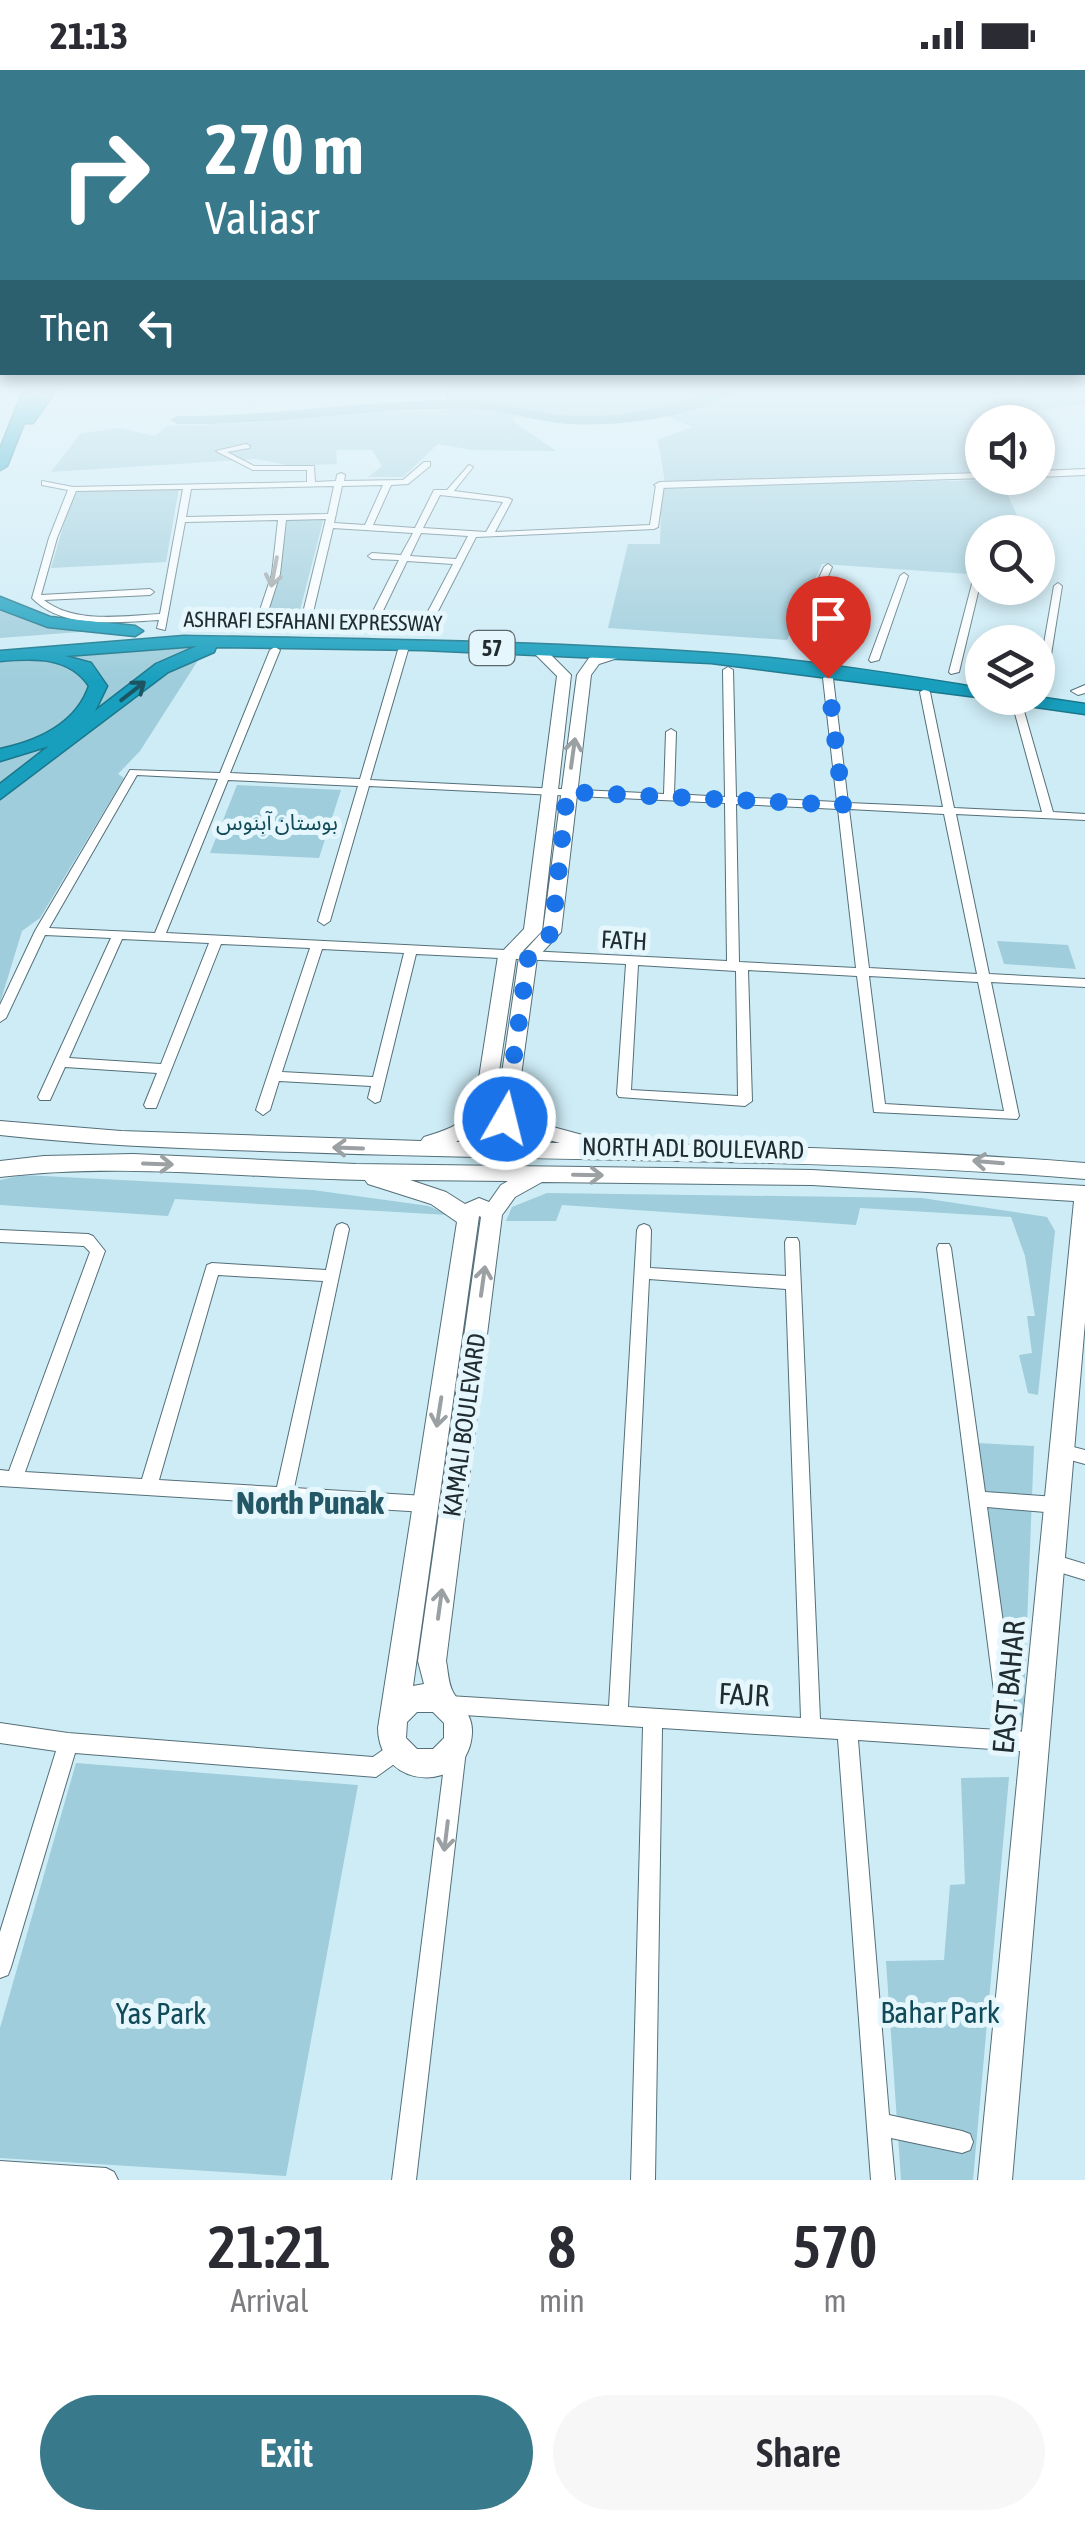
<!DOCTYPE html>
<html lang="en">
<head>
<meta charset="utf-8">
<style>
	body { margin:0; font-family:"Asap Condensed","Noto Sans Arabic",sans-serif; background:#f7f7f7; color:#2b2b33; height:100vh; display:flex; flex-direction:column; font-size:38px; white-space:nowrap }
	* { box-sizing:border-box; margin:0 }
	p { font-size:32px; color:#7c7c81 }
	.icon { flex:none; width:55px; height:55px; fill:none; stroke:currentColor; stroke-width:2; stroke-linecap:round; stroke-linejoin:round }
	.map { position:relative; height:2110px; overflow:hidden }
	.details { display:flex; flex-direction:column; background:#fff; flex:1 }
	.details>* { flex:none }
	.hud { position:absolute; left:0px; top:0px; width:1085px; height:305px; box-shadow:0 5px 15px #0003; background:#38798b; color:#fff; overflow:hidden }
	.buttons { position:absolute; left:965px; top:335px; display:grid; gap:20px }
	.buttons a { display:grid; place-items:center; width:90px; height:90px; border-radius:50%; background:#fff; box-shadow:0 5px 15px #0003; font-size:50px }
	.pin { position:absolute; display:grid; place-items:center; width:85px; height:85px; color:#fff; margin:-102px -42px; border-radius:50% 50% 50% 0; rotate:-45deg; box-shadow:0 0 10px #0007 }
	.pin .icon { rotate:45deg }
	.me { position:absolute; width:110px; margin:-55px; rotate:8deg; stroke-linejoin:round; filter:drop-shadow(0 0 8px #0008) }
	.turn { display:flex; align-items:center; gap:35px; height:210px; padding:0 40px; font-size:45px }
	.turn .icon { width:130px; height:130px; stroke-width:2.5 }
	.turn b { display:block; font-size:70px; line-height:85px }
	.then { display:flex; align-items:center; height:95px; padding:0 40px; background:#0003; gap:20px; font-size:38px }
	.eta { display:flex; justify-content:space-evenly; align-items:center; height:170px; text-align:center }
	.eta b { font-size:60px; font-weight:600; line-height:70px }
	.primary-button { display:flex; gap:20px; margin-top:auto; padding:20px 40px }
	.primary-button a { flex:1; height:115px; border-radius:60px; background:#38798b; color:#fff; font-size:40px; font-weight:600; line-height:115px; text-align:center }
	.primary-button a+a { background:#f7f7f7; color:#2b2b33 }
	.status { display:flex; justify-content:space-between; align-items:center; height:70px; padding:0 50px; background:#fff; direction:ltr }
	.status svg { height:28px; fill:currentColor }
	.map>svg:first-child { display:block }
</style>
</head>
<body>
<div class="status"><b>21:13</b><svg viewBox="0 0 49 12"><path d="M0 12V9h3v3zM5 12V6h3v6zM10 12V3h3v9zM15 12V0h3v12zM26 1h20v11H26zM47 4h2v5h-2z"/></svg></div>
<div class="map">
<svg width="1085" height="2110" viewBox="0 0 1085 2110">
	<rect width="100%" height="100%" fill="#ceecf6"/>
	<path fill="#9fcddb" d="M 443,317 L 1085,317 L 1085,334 L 979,349 L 982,400 L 975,402 L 665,413 L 658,370 L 692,357 L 668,347 L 579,354 L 517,347 L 511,350 L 556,381 L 472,380 L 438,374 L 403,407 L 368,407 L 382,396 L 372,380 L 336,380 L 337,394 L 292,396 L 255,389 L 51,402 L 81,363 L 120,358 L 155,366 L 167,356 L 252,353 L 325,344 L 445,340 L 447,318 Z
		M 1001,410 L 1022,456 L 1040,459 L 1049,509 L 1038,508 L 1038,462 L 982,462 L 982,505 L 822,494 L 787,570 L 608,558 L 628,474 L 660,474 L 662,419 L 669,416 Z
		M 179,418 L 166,492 L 51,498 L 73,422 Z
		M 324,447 L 297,552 L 265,551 L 279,510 L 287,449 Z
		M 0,536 L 106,560 L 0,568 Z
		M 235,572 L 200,578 L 0,719 L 0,687 L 40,675 L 101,622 L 60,586 Z
		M 204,581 L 140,681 L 118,704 L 124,708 L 40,848 L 22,861 L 0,933 L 0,726 L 168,596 Z
		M 38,588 L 68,592 L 92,609 L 90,631 L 51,664 L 0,682 L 0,592 Z
		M 237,715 L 341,720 L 319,788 L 210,783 Z
		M 997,871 L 1068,875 L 1076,899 L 1004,894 Z
		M 24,1105 L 313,1120 L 429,1136 L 448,1145 L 175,1129 L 168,1146 L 0,1135 L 0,1110 Z
		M 547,1123 L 922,1128 L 1047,1147 L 1055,1161 L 1038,1325 L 1028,1323 L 1019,1285 L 1032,1283 L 1027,1246 L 1035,1246 L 1025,1186 L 1011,1147 L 860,1138 L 856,1155 L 562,1135 L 556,1151 L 506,1151 L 512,1137 Z
		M 978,1373 L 1034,1376 L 1023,1656 L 1014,1652 Z
		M 76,1693 L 358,1715 L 286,2106 L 0,2088 L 0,1958 Z
		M 1009,1707 L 973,2110 L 901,2110 L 886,1891 L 944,1890 L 950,1815 L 965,1814 L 961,1708 Z"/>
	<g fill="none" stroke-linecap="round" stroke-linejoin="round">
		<path fill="#6bacbf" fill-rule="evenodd" d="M 725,316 L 745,316 C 701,347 612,359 559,353 C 532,350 504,340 476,339 C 376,336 277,356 177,354 L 170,350 L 177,346 C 277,347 376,327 476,331 C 504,332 532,342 560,345 C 616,350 673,338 725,316 Z"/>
		<g stroke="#546f78" stroke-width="2">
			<path id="street" d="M 990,348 L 996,348 L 997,352 L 990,352 Z
				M 246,374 L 250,376 L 249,378 L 227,382 L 254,396 L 314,396 L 315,412 L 336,411 L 337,405 L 341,403 L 345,405 L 344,411 L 403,410 L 424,392 L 430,392 L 430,396 L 408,414 L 391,415 L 373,455 L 415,458 L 434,420 L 447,420 L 469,395 L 473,397 L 454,421 L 508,428 L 512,430 L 495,462 L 650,455 L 656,415 L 660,413 L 664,415 L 658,457 L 654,459 L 476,467 L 434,549 L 429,552 L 424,549 L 453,494 L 407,491 L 378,551 L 370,553 L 368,551 L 399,490 L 372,489 L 368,486 L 372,483 L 401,485 L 413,463 L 333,458 L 310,555 L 302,557 L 300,555 L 326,449 L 286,450 L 280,504 L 263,557 L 255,555 L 272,504 L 278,450 L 185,452 L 165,560 L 157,558 L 159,550 C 118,552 63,560 32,528 L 49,468 L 68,420 L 42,415 L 42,411 L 73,417 L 307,412 L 307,400 L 253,400 L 216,381 ZM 383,415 L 365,455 L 334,453 L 342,416 ZM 334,416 L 328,444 L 186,447 L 191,419 ZM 183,419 L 160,544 C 124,546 74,554 44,530 L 150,525 L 154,522 L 150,519 L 41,525 L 57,468 L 76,421 ZM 440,425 L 503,432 L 486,462 L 423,458 ZM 421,463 L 468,466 L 456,489 L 410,486 Z
				M 828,494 L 832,497 L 807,556 L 820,572 L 817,582 L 812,585 L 807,582 L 810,572 L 797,556 L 824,497 Z
				M 904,503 L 908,506 L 879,590 L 871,592 L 869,590 L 900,506 Z
				M 977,507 L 981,510 L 959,602 L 951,604 L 949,602 L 973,510 Z
				M 1058,513 L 1062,516 L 1046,616 L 1041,619 L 1038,618 L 1038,608 L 1054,516 Z
				M 275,577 L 280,580 L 230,703 L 360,709 L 398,580 L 403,577 L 408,580 L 370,710 L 664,724 L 666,662 L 671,659 L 676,662 L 674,724 L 725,727 L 723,600 L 728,597 L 733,600 L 736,727 L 837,732 L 823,608 L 828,605 L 833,608 L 848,733 L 943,737 L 920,622 L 925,619 L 930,622 L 954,738 L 1042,742 L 1014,640 L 1018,636 L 1026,636 L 1027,638 L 1024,641 L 1053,742 L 1085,744 L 1085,750 L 956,744 L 989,904 L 1085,909 L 1085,917 L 991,912 L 1019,1046 L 1017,1049 L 874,1042 L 857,906 L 748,900 L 752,1031 L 745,1036 L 619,1027 L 617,1024 L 626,894 L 416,884 L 380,1031 L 375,1033 L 368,1028 L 371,1016 L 279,1011 L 270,1040 L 263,1045 L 256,1040 L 310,878 L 221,874 L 156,1038 L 146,1038 L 144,1035 L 157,1003 L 65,997 L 50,1030 L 40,1030 L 38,1027 L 111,868 L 45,865 L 6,948 L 0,952 L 0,935 L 35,861 L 130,700 L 220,703 L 270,580 ZM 137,705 L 218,709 L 155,863 L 49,858 ZM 228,710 L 358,716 L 318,851 L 324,855 L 330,851 L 369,716 L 725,733 L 727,891 L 166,863 ZM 736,734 L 838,739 L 856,898 L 739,892 ZM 849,739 L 944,744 L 977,904 L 869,898 ZM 122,869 L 209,873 L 161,994 L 69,988 ZM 322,879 L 404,883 L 373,1007 L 282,1002 ZM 638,895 L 736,901 L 738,1026 L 631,1020 ZM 869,906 L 978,912 L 1004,1041 L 885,1034 Z
				M 342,1153 L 347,1155 L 349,1159 L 294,1418 L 425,1426 L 431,1429 L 434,1434 L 431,1439 L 425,1442 L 0,1416 L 0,1400 L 9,1401 L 90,1182 L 84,1176 L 0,1172 L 0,1160 L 88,1164 L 93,1166 L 105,1181 L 25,1402 L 142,1409 L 207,1195 L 212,1193 L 326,1200 L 335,1159 L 337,1155 ZM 218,1205 L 323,1211 L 277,1417 L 159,1410 Z
				M 644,1154 L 649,1156 L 651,1160 L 650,1198 L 786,1206 L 785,1172 L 787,1168 L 797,1168 L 799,1172 L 820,1649 L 999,1660 L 937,1178 L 939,1174 L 949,1174 L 951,1178 L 985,1422 L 1057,1427 L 1063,1430 L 1066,1435 L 1063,1440 L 1057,1443 L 987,1437 L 1018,1661 L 1042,1665 L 1045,1672 L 1042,1679 L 1035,1682 L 858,1670 L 889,2045 L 962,2061 L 970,2064 L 973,2072 L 970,2080 L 962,2083 L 891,2068 L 895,2110 L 871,2110 L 838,1669 L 662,1658 L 655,2110 L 631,2110 L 643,1657 L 449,1644 L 442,1642 L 439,1635 L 442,1628 L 449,1626 L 609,1636 L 637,1160 L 639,1156 ZM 649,1209 L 786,1219 L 801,1648 L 628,1637 Z
				M 1062,1374 L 1085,1380 L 1085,1394 L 1056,1386 L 1054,1381 L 1056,1376 Z
				M 1052,1484 L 1085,1494 L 1085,1510 L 1046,1498 L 1043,1492 L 1046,1486 Z
				M 0,1653 L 68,1663 L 373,1687 L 397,1670 L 404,1673 L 407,1680 L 404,1687 L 376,1707 L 75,1683 L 11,1897 L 8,1905 L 0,1908 L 0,1862 L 56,1681 L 0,1673 Z
				M 456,1670 L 463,1673 L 466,1680 L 416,2110 L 392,2110 L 446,1680 L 449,1673 Z
				M 0,2091 L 106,2098 L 114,2102 L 118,2110 L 0,2110 Z"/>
		</g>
		<g stroke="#546f78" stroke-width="2">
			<path id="secondary" d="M 1085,399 L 1085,405 L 1038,407 L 1038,401 Z
				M 982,403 L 986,408 L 660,418 L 654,415 L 660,412 Z
				M 522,575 L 545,579 L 571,605 L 542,861 L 516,888 L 493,1042 L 496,1044 L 519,887 L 543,861 L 577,605 L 589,588 L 622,578 L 629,582 L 627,585 L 599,594 L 591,605 L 561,862 L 537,888 L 517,1035 L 531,1051 L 586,1066 L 588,1073 C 754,1075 919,1080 1085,1093 L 1085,1109 C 822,1087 559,1092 296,1082 C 197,1079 98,1076 0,1065 L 0,1051 L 121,1061 L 421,1071 L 424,1067 C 444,1061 460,1056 474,1040 L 498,886 L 524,859 L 557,606 L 536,585 L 517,582 L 515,579 ZM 483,1055 L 495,1061 L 511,1055 L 517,1061 L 560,1073 L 456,1072 Z
				M 1085,615 L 1085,623 L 1078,625 L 1071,621 Z
				M 133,1084 L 356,1094 L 812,1100 L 1085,1116 L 1085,1252 L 1012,2110 L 978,2110 L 1074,1131 L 812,1115 L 542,1112 L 515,1127 L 502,1145 L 446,1591 C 448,1600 448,1613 453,1622 C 460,1635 473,1644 472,1663 C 469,1724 379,1722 378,1658 L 457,1152 L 431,1134 L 368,1114 L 365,1110 C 243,1108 122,1092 0,1107 L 0,1091 L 44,1086 ZM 410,1110 L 508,1111 L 501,1115 L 489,1132 L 479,1128 L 465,1134 L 446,1122 ZM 479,1146 L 481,1147 L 418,1591 L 424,1614 L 413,1616 ZM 417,1642 L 433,1642 L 444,1653 L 444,1668 L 433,1679 L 417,1679 L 406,1668 L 407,1652 Z"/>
		</g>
		<g stroke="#1b778c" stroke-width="3">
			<path id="highway" d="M 25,316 L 38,316 L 29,339 L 46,316 L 59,316 L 33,353 L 24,353 L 7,396 L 0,400 L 0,379 Z
				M 0,527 L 50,547 L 135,556 L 143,561 L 135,566 L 48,557 L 0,539 Z
				M 184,566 C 359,569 535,571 710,583 C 801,589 892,604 982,618 L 985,628 L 711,593 L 423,580 L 216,577 L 214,582 L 168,602 L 0,729 L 0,714 L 49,676 L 0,691 L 0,679 C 38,671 76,654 89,616 C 69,586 33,588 0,591 L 0,581 ZM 197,576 L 156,594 L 95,641 L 107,616 L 91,593 L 65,586 Z
				M 1038,627 L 1085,634 L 1085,644 L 1008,633 L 999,628 Z"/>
		</g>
		<use href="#street" fill="#fff" fill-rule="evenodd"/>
		<use href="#secondary" fill="#fff" fill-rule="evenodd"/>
		<use href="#highway" fill="#189fbe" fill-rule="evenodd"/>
	</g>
	<defs><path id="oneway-shaft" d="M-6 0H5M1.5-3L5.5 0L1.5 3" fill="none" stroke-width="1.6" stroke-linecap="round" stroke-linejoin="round" transform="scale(2.5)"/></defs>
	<g stroke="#9ba0a2">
		<use href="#oneway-shaft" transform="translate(274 502) rotate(101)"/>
		<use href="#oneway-shaft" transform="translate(573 683) rotate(-82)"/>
		<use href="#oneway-shaft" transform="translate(348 1078) rotate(-178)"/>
		<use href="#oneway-shaft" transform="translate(988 1092) rotate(-175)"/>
		<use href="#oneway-shaft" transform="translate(158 1094) rotate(2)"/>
		<use href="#oneway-shaft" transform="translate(588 1105) rotate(1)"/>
		<use href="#oneway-shaft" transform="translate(483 1211) rotate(-82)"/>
		<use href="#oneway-shaft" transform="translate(439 1342) rotate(99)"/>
		<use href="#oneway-shaft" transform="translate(440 1534) rotate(-82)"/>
		<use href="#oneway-shaft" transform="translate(446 1766) rotate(97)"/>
	</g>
	<use stroke="#1d5462" href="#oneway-shaft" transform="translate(133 621) rotate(-38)"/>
	<linearGradient id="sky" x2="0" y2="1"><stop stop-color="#76b1d8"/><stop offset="0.52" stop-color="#e9f6fb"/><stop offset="1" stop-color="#e9f6fb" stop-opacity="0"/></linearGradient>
	<rect width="1085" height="612" fill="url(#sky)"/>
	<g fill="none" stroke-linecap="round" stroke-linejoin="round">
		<path stroke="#1a73e8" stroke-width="18" stroke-dasharray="0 32.4" d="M 505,1049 L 528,888 L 552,862 L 567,722 L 843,735 L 828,608"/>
	</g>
	<g text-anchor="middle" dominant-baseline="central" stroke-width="10" stroke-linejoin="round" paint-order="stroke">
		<g font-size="22" fill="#202c30" stroke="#e5f7fd">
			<text transform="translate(313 551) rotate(1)">ASHRAFI ESFAHANI EXPRESSWAY</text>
		</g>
		<rect fill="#e5f7fd" stroke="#5b696e" stroke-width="2.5" x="469.5" y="561" width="45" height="34" rx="8"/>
		<g font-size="22" font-weight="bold" fill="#202c30">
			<text x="492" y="578">57</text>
		</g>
		<g font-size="22" fill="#114a58" stroke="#e5f7fd">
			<text x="277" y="752">بوستان آبنوس</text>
		</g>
		<g font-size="25" fill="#202c30" stroke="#e5f7fd">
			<text transform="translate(624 870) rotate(3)">FATH</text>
			<text transform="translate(693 1078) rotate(1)">NORTH ADL BOULEVARD</text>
			<text transform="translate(464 1355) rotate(-82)">KAMALI BOULEVARD</text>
		</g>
		<g font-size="30" fill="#202c30" stroke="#e5f7fd">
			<text transform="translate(1008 1617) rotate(-85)">EAST BAHAR</text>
			<text transform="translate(744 1624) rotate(3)">FAJR</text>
		</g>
		<g font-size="30" fill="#114a58" stroke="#e5f7fd">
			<text x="940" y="1942">Bahar Park</text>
			<text x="161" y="1943">Yas Park</text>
		</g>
		<g font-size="32" font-weight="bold" fill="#235766" stroke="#e5f7fd">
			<text x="310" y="1432">North Punak</text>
		</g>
	</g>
</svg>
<div class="buttons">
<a><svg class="icon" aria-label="sound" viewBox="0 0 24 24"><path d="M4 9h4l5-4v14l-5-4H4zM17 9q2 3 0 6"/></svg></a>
<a><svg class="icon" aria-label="search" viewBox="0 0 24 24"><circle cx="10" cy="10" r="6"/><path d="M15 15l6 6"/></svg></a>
<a><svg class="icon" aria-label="layers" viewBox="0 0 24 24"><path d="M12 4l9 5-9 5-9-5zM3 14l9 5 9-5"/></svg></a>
</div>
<div class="pin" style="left:828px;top:608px;background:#d93025"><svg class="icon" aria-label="arrive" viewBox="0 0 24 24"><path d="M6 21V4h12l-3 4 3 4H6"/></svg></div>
<svg class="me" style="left:505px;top:1049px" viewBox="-20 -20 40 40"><circle r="17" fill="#1a73e8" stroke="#fff" stroke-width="3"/><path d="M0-11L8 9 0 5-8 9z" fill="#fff"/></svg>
<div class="hud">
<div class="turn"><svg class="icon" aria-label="right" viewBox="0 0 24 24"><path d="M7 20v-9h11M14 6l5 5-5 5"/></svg><div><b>270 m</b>Valiasr</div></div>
<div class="then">Then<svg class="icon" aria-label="left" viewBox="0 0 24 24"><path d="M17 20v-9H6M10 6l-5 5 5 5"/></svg></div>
</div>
</div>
<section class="details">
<div class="eta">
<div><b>21:21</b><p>Arrival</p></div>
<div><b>8</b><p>min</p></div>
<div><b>570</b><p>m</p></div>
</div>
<div class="primary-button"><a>Exit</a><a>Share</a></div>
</section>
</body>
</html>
